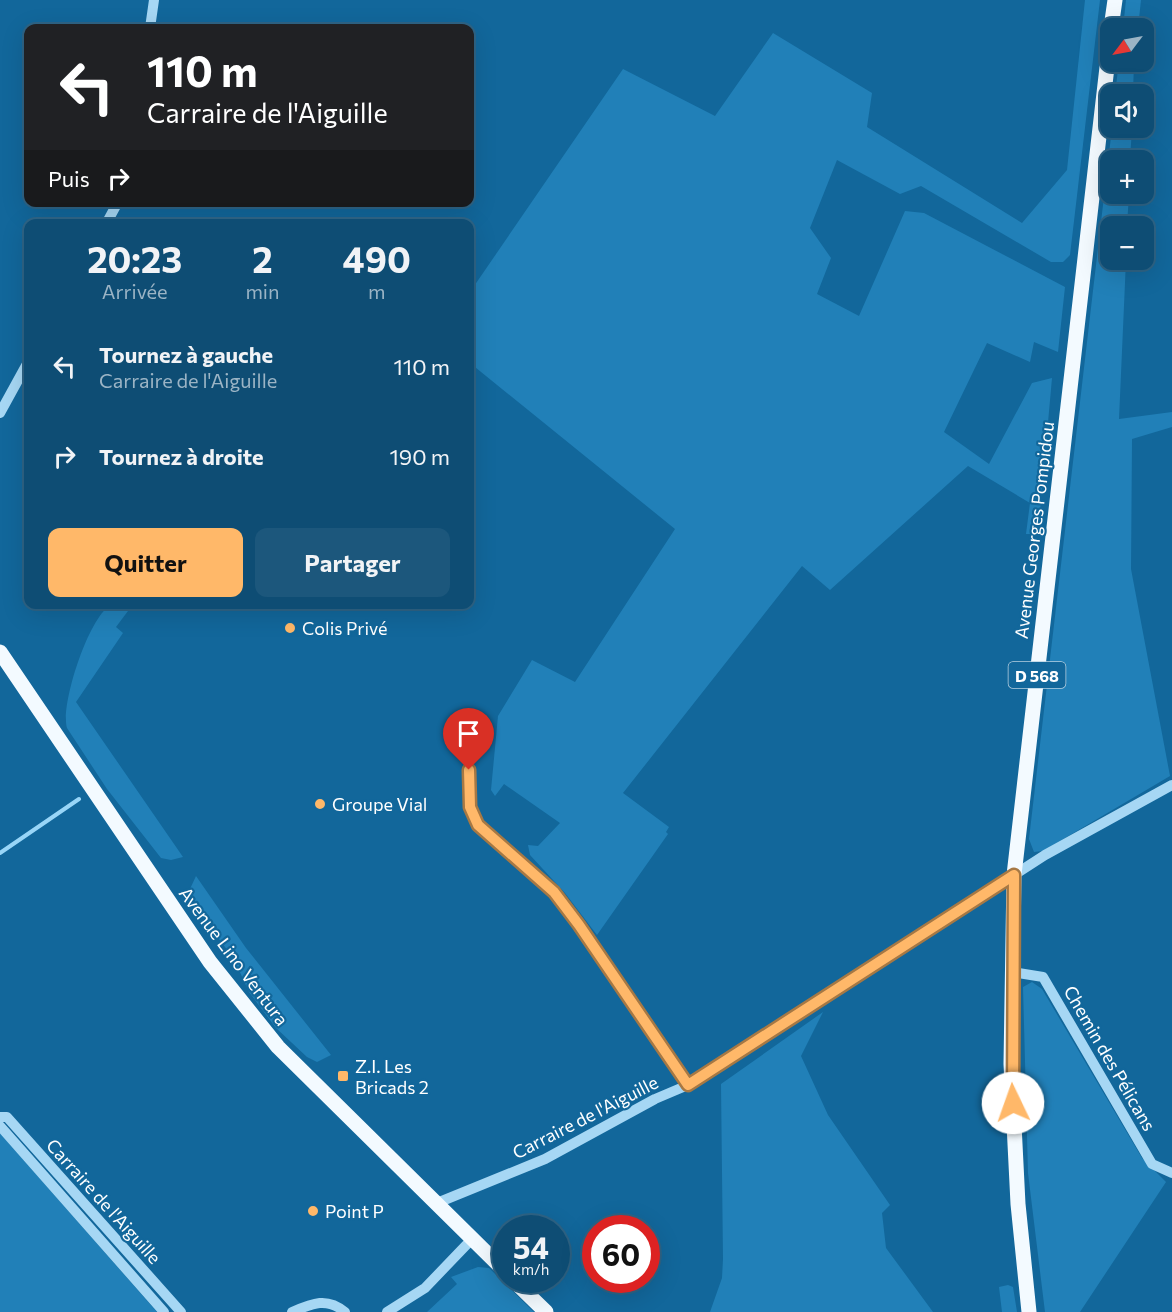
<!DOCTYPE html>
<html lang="fr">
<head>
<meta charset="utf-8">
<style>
	body { margin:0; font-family:Commissioner,sans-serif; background:#1c577c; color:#f1f3f6; height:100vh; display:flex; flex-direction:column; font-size:22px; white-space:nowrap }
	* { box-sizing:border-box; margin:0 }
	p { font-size:20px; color:#9bb4c5 }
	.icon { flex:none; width:33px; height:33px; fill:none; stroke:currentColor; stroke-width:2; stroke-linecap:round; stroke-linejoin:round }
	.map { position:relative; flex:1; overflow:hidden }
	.side { position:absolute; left:24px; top:219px; width:450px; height:390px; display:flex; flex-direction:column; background:#0e4d74; border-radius:12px; box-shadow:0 6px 24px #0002,0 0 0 2px #2e6486 }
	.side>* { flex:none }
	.guide { position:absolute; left:24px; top:24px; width:450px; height:183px; border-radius:12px; box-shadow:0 6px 24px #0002,0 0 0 2px #2e6486; background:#202124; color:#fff; overflow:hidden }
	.needle { width:39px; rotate:238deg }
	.fabs { position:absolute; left:1100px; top:18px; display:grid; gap:12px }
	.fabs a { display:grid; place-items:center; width:54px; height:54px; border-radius:12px; background:#0e4d74; box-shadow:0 6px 24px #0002,0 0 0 2px #2e6486; font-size:30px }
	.speed { position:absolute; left:492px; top:1215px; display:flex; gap:12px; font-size:30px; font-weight:700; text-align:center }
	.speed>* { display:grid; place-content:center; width:78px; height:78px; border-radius:50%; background:#0e4d74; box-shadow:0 6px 24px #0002,0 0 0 2px #2e6486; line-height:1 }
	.speed small { font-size:15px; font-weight:400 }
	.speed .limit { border:9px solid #d22; background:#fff; color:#111 }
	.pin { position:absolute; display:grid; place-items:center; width:51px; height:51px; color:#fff; margin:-62px -26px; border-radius:50% 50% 50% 0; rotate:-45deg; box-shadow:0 0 6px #0007 }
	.pin .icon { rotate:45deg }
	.me { position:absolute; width:66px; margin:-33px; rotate:357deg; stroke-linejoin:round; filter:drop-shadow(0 0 4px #0008) }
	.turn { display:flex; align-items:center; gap:21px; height:126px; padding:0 24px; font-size:27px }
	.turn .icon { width:78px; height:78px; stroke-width:2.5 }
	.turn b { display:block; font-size:42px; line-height:51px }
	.then { display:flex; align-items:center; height:57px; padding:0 24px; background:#0003; gap:12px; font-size:22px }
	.eta { display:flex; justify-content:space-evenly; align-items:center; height:102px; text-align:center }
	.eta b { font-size:36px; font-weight:700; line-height:42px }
	.primary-button { display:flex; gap:12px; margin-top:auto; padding:12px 24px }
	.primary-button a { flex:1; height:69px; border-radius:12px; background:#ffb869; color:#111; font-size:24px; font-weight:700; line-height:69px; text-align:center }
	.primary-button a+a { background:#1c577c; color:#f1f3f6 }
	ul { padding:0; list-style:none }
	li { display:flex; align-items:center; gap:18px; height:90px; padding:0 24px }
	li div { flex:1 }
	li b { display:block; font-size:22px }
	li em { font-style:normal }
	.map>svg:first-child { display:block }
</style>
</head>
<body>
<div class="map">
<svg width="1172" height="1312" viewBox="0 0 1172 1312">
	<rect width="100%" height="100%" fill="#12679b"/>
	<path fill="#2180b8" d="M 1085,0 L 1100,0 L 1070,255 L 1063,262 L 1051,262 L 921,186 L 900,194 L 837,160 L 810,228 L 831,258 L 817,294 L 859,316 L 905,211 L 924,213 L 1065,287 L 1058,352 L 1034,342 L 1030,362 L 987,343 L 944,432 L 989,464 L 1032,383 L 1052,378 L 1038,534 L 1026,534 L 1030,503 L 968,466 L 830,590 L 802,566 L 623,793 L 669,827 L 666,832 L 668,834 L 597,935 L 565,893 L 530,855 L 528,845 L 538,846 L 560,823 L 504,784 L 495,796 L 491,790 L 498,716 L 532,660 L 575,682 L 675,529 L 470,363 L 470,292 L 623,69 L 715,116 L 773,33 L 872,93 L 867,127 L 1022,223 L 1067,170 Z
		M 1126,0 L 1141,0 L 1138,28 L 1123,28 Z
		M 1119,62 L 1134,62 L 1133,94 L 1115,94 Z
		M 1112,128 L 1132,128 L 1130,160 L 1110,160 L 1110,194 L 1129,194 L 1127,226 L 1110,226 L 1110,260 L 1126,260 L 1119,419 L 1172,412 L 1172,427 L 1132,439 L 1131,569 L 1170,776 L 1043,851 L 1034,852 L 1029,839 Z
		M 111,605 L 128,611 L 116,627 L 123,633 L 76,702 L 183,857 L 171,860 L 161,858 L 107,789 L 67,728 C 60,705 89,616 111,605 Z
		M 196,876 L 246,948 L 331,1055 L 317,1062 L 307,1057 L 276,1028 L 249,992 L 234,959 L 192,903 L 190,889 Z
		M 1032,982 L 1042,989 L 1142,1158 L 1166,1182 L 1080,1312 L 1045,1312 L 1028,1173 L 1023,987 Z
		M 823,1012 L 801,1056 L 828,1115 L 890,1205 L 882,1213 L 886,1248 L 933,1312 L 710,1312 L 722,1278 L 723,1259 L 721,1084 Z
		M 0,1133 L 157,1312 L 0,1312 Z
		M 478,1267 L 489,1268 L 534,1312 L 427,1312 L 457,1284 L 451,1277 Z
		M 1008,1285 L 1013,1287 L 1017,1312 L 1002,1312 L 999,1287 Z"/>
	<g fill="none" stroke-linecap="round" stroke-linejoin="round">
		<path stroke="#98d5f7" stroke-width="4" d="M 0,853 L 79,799"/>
		<path stroke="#a6d7f4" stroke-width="10" d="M 150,28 L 154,0
			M 106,224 L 118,202
			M 0,413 L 28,362
			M 469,770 L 470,807 L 478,825 L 554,892 L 579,925 L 688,1085
			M 1012,972 L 1043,977 L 1152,1164 L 1172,1173
			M 0,1117 L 7,1117 L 181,1312
			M 0,1126 L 164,1312
			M 437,1203 L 545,1159 L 655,1099 L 688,1085 L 1045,855 L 1172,785
			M 292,1312 C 313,1303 327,1297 345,1312
			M 387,1312 L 425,1288 L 472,1239"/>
		<path stroke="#f3faff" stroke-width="15" d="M 1111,28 L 1115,0
			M 0,652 L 210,962 L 278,1047 L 506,1272
			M 513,1280 L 546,1312
			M 1029,1312 L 1018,1204 L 1011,1064 L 1014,875 L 1110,41"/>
	</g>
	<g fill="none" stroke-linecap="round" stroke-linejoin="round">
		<g stroke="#a67844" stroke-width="15">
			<path id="route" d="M 469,770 L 470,807 L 478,825 L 554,892 L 579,925 L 688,1085 L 1014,875 L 1013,1103"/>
		</g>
		<use href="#route" stroke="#ffb869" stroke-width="10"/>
	</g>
	<g fill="#ffb869" stroke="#12679b" stroke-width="2">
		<circle cx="290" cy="628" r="6"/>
		<circle cx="320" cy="804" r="6"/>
		<rect x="337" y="1070" width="12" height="12" rx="3"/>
		<circle cx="313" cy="1211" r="6"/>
	</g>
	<g text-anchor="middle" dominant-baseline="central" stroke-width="4.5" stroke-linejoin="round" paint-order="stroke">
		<rect fill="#12679b" stroke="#b8d1e1" stroke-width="1.5" x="1008.5" y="662" width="57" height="26" rx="4.5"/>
		<g font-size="16" font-weight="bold" fill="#fff">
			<text x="1037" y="675">D 568</text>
		</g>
		<g font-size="18" fill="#fff" stroke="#12679b">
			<text transform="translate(1034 530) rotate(-83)">Avenue Georges Pompidou</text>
			<text transform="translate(234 956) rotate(53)">Avenue Lino Ventura</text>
			<text transform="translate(1110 1058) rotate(60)">Chemin des Pélicans</text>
			<text transform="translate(585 1117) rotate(-27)">Carraire de l'Aiguille</text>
			<text transform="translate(104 1201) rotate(48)">Carraire de l'Aiguille</text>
		</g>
		<g font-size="18" fill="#fff" stroke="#12679b" text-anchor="start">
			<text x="302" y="628">Colis Privé</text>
			<text x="332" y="804">Groupe Vial</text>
			<text x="355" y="1066">Z.I. Les<tspan x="355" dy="21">Bricads 2</tspan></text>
			<text x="325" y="1211">Point P</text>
		</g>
	</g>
</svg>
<div class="fabs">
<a><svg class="needle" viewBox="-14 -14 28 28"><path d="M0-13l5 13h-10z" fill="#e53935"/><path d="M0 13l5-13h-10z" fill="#9bb4c5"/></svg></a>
<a><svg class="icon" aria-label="sound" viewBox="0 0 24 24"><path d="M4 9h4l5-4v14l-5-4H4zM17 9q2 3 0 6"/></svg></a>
<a>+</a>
<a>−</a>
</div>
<div class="speed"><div>54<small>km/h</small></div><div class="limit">60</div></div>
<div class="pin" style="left:469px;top:770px;background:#d93025"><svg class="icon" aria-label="arrive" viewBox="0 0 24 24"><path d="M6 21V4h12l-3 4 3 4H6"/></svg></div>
<svg class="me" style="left:1013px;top:1103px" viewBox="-20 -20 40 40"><circle r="19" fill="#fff"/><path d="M0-13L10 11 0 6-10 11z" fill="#ffb869"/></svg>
<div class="guide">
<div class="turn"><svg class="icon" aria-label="left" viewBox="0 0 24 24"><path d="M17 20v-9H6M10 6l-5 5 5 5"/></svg><div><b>110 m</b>Carraire de l'Aiguille</div></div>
<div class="then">Puis<svg class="icon" aria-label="right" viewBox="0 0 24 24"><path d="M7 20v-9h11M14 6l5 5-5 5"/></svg></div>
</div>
<section class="side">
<div class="eta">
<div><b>20:23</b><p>Arrivée</p></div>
<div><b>2</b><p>min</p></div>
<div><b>490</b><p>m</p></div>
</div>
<ul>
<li><svg class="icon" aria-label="left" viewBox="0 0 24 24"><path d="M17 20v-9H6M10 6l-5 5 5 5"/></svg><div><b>Tournez à gauche</b><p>Carraire de l'Aiguille</p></div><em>110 m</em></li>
<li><svg class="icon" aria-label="right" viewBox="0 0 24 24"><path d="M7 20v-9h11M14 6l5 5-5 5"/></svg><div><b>Tournez à droite</b></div><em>190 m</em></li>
</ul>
<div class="primary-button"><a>Quitter</a><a>Partager</a></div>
</section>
</div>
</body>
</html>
